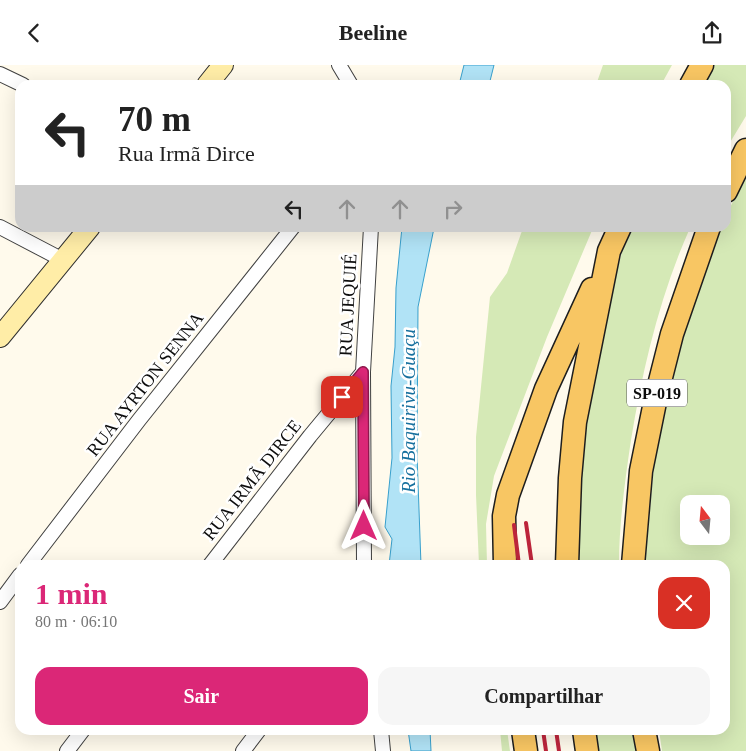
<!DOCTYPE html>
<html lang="pt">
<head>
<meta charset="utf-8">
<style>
	body { margin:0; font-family:"Times New Roman",serif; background:#f6f6f6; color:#222; height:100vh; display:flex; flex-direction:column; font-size:19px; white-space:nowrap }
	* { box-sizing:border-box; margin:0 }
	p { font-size:16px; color:#767676 }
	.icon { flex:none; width:28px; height:28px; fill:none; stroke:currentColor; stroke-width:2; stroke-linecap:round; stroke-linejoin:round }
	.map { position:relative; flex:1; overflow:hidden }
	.drawer { position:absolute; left:15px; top:495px; width:715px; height:175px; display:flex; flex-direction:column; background:#fff; border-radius:15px; box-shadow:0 5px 20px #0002 }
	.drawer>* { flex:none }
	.top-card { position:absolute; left:15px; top:15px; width:716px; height:152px; border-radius:15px; box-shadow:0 5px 20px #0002; background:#fff; color:#222; overflow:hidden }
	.needle { width:32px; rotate:344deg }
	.controls { position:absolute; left:680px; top:430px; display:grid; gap:10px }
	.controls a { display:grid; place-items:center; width:50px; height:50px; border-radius:10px; background:#fff; box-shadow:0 5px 20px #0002; font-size:25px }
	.pin { position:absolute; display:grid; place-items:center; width:42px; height:42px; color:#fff; margin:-21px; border-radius:10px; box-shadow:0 2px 8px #0006 }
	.me { position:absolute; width:55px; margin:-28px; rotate:0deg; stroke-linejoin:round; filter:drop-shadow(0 0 4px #0008) }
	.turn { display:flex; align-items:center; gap:18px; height:105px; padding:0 20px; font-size:22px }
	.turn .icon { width:65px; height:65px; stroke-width:2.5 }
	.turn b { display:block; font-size:35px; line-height:42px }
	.lanes { display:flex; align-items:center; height:48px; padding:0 20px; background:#0003; justify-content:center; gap:25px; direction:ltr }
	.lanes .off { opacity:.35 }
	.round { display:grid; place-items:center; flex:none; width:52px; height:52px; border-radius:15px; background:#f6f6f6 }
	.headline { display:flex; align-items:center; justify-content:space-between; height:85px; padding:0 20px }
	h1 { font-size:30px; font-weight:700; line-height:38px; color:#db2777 }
	.action { display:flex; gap:10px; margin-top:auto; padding:10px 20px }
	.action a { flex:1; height:58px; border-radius:15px; background:#db2777; color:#fff; font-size:20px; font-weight:700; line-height:58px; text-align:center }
	.action a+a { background:#f6f6f6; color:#222 }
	header { display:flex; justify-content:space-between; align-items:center; height:65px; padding:0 20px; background:#fff; font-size:22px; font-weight:700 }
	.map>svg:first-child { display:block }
</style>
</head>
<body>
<header><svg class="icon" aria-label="back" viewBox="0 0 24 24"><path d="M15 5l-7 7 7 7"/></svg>Beeline<svg class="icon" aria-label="share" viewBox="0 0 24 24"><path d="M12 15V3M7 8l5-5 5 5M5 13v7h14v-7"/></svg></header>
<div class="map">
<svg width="746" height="686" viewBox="0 0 746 686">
	<rect width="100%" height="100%" fill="#fffaec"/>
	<path fill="#d5e9b6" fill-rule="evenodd" d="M 603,0 L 672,0 L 661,20 L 596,20 Z
		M 711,0 L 746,0 L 746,51 L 726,84 L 726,20 L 700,20 Z
		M 746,109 L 746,686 L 662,686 L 659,665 L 725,665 L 725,500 L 645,500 L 656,377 L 669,317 L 709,187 L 721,163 L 726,162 L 726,151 ZM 689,439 L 721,439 L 721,471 L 689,471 Z
		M 523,163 L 593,163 L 547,272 L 494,411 L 486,459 L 487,500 L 479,500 L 476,430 L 476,372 L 490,232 L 507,208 Z
		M 633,163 L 690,163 C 660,230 643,302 631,375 C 625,416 619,458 619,500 L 577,500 L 578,412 L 585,358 L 606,246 L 622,187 Z
		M 500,665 L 507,665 L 510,686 L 502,686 Z
		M 593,665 L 632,665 L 636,686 L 597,686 Z"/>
	<path fill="#b1e3f6" stroke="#38a0cd" d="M 464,0 L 494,0 L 489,20 L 459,20 Z
		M 402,162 L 434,163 L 418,242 L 417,389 L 421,500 L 389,500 L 392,474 L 385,462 L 392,393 L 391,321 L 395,282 L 396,223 Z
		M 408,665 L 430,665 L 431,686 L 411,686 Z"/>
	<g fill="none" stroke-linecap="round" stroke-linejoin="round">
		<g stroke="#404040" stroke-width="16">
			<path id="minor" d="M 339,0 L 351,20
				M 0,9 L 23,20
				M 0,162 L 63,195
				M 28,500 L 139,355 L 293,162
				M 210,500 L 310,371 L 363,307
				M 364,500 L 363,307 L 371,162
				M 0,537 L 20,510
				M 381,665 L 383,686
				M 67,686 L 83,665
				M 243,686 L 259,665"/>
		</g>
		<g stroke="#2f2f2f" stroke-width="22">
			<path id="secondary" d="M 207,20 L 223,0
				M 0,272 L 90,162"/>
		</g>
		<g stroke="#1e1e1e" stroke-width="25">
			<path id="primary" d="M 691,20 L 702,0
				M 726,126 L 746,85
				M 505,500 L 504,451 L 508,430 L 546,324 L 592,224
				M 567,500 L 570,413 L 575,357 L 609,186 L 620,162
				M 633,500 L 641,406 L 656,332 L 672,269 L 709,162
				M 523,665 L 526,686
				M 584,665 L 587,686
				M 644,665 L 648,686"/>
		</g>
		<use href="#minor" stroke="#fff" stroke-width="14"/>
		<use href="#secondary" stroke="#ffeda7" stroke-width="20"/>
		<use href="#primary" stroke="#f8c663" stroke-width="22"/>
		<path stroke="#bc253b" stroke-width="4" d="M 526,458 L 532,500
			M 514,460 L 519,500
			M 543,665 L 546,686
			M 556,665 L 559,686"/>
	</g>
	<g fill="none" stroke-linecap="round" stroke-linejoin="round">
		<g stroke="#8e194d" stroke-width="12">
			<path id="route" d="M 342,332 L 363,307 L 364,461"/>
		</g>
		<use href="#route" stroke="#db2777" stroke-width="9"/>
	</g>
	<g text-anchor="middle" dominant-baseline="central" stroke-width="5" stroke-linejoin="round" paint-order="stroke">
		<rect fill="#fff" stroke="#565656" stroke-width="1" x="627" y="314.5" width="60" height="27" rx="4"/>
		<g font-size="16" font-weight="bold" fill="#0d0d0d">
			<text x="657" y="328">SP-019</text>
		</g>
		<g font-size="18" fill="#0d0d0d" stroke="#fff">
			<text transform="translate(348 240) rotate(-87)">RUA JEQUIÉ</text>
			<text transform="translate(145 319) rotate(-52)">RUA AYRTON SENNA</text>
			<text transform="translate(252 415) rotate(-52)">RUA IRMÃ DIRCE</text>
		</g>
		<g font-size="19" font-style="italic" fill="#16709e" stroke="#fff">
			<text transform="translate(408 346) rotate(-90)">Rio Baquirivu-Guaçu</text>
		</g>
	</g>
</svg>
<div class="controls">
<a><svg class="needle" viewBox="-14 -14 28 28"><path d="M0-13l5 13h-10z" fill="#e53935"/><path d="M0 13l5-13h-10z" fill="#767676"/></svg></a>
</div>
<div class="pin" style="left:342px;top:332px;background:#d93025"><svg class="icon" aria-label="arrive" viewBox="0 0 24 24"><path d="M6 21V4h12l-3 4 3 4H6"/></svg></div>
<svg class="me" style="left:364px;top:461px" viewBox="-20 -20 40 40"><path d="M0-17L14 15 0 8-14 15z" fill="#db2777" stroke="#fff" stroke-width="4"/></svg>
<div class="top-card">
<div class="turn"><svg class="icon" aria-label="left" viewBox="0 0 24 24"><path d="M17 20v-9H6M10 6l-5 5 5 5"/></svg><div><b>70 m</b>Rua Irmã Dirce</div></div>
<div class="lanes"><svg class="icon" aria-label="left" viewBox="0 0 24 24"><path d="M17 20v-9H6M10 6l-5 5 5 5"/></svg><svg class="icon off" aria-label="ahead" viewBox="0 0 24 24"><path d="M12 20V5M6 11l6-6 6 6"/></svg><svg class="icon off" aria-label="ahead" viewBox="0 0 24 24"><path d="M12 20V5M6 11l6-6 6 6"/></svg><svg class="icon off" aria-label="right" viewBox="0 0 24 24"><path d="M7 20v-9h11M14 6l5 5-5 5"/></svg></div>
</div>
<section class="drawer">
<div class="headline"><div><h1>1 min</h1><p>80 m · 06:10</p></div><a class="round" style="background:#d93025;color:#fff"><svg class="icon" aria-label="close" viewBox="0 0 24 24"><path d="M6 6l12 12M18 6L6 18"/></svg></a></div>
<div class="action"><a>Sair</a><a>Compartilhar</a></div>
</section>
</div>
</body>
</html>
